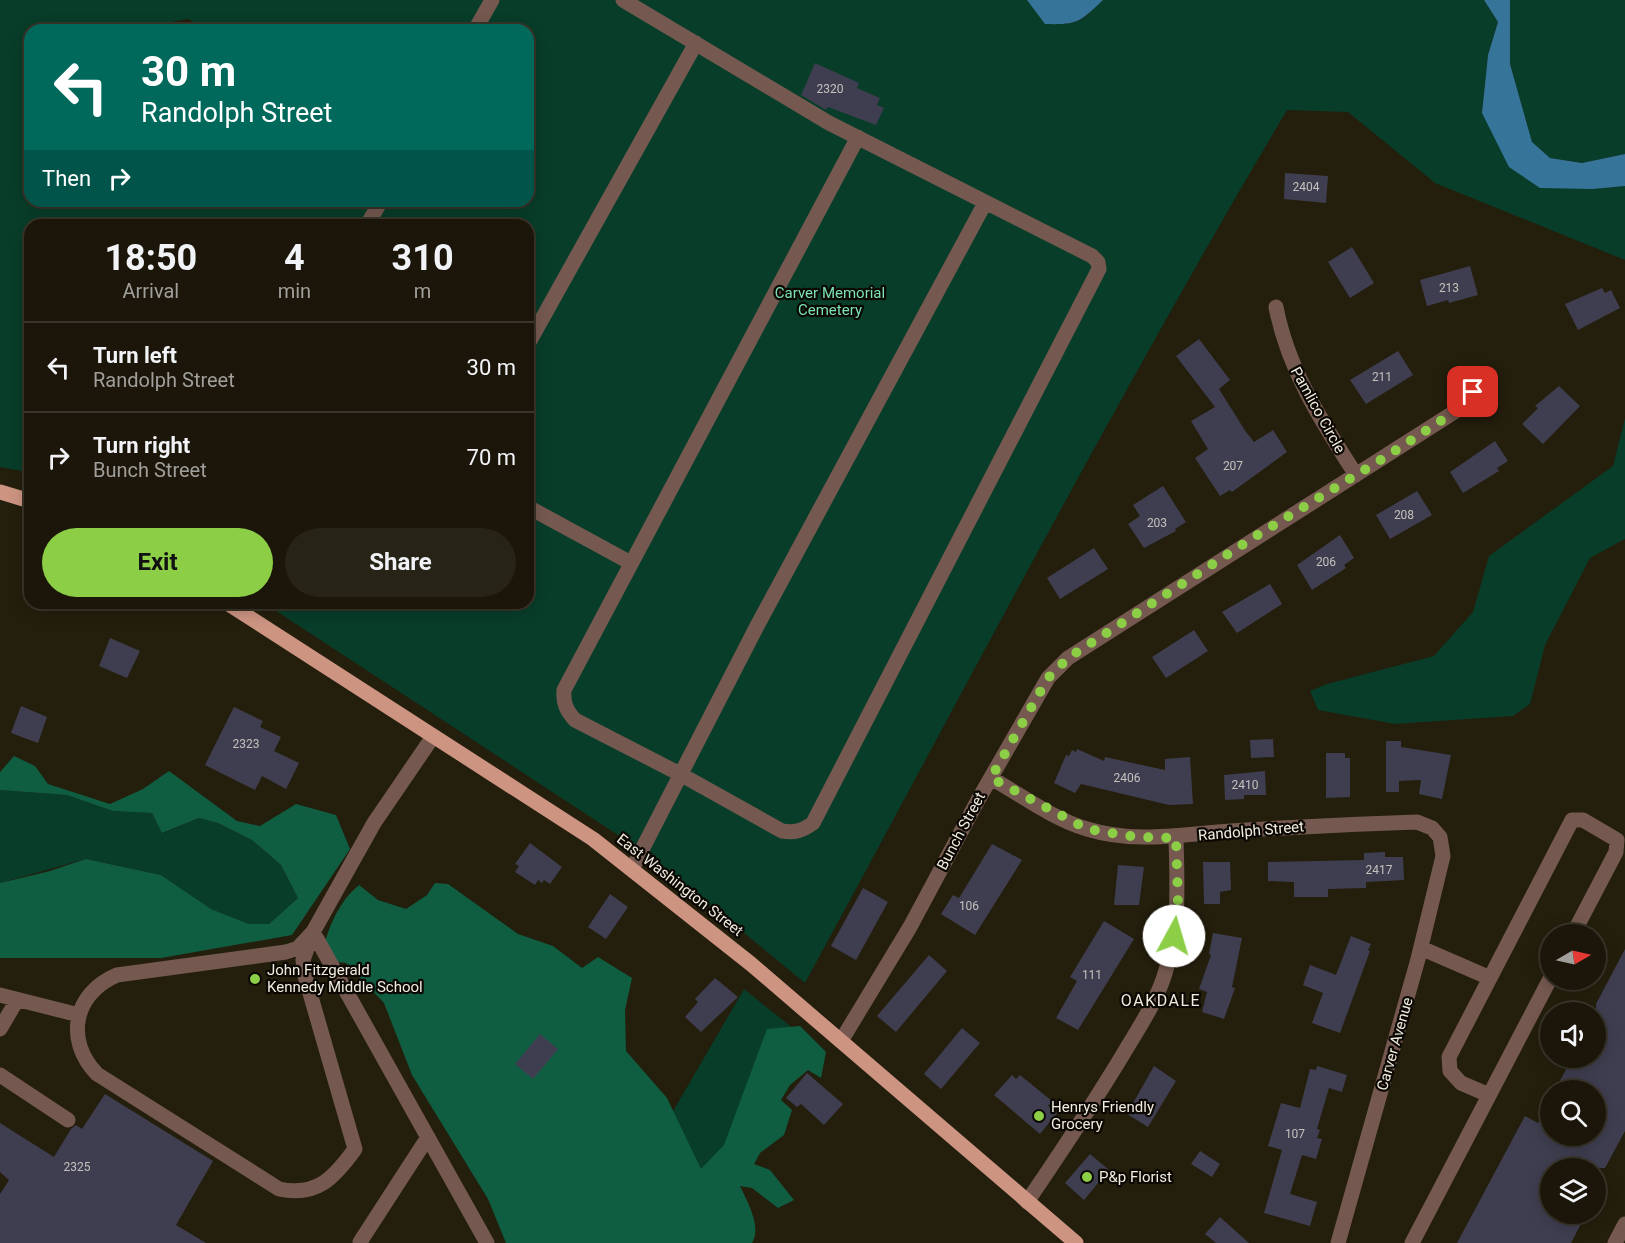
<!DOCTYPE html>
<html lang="en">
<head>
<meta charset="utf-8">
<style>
	body { margin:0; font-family:Roboto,sans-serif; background:#282317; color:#f1f3f6; height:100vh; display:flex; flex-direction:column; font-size:22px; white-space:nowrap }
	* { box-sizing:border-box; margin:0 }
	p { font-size:20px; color:#a09f9c }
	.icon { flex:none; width:33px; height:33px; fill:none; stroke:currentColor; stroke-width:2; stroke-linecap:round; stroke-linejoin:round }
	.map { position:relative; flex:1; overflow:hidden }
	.drawer { position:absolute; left:24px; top:219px; width:510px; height:390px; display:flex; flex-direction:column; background:#1b1609; border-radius:18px; box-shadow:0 3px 15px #0003,0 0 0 2px #39352a }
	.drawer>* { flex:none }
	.hud { position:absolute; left:24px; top:24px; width:510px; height:183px; border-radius:18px; box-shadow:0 3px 15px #0003,0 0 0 2px #39352a; background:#00695c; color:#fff; overflow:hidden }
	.needle { width:39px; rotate:81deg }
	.tools { position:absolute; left:1540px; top:924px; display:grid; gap:12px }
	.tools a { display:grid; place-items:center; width:66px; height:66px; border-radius:50%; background:#1b1609; box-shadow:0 3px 15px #0003,0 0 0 2px #39352a; font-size:30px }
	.pin { position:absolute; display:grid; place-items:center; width:51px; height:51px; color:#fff; margin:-26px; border-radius:12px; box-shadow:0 3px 9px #0006 }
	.me { position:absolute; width:66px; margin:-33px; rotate:6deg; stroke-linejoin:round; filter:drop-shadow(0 0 4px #0008) }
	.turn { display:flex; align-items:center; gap:21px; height:126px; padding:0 18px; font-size:27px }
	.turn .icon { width:78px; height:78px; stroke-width:2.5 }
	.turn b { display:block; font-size:42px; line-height:51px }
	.then { display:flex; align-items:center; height:57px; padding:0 18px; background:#0003; gap:12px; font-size:22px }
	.eta { display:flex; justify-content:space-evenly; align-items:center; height:102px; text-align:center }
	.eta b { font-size:36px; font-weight:700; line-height:42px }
	.button { display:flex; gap:12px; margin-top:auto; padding:12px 18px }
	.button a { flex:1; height:69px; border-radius:36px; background:#8cce45; color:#111; font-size:24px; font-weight:700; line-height:69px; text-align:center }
	.button a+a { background:#282317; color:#f1f3f6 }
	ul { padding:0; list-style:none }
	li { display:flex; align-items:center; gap:18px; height:90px; padding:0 18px; border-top:2px solid #39352a }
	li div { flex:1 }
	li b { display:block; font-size:22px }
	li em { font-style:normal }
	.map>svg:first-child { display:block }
</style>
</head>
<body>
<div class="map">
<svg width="1625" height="1243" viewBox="0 0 1625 1243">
	<rect width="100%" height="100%" fill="#241e0c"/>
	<path fill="#083d29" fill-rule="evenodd" d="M 0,0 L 1027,0 L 1045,23 C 1078,26 1080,22 1103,0 L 1484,0 L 1498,22 L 1488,55 L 1482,113 L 1593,189 L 1625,186 L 1625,260 L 1435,183 L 1348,112 L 1287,110 C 1117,396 964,691 805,983 L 665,868 L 618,835 L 264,603 L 528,603 L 528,225 L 30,225 L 30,443 L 22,471 L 0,467 ZM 188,19 L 198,24 L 186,27 L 160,24 ZM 30,30 L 528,30 L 528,201 L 30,201 Z
		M 1510,0 L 1625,0 L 1625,154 L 1582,163 L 1550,158 L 1532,142 L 1510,64 Z
		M 1625,418 L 1625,539 L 1590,558 L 1545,645 L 1530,704 L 1513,716 L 1395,724 L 1318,710 L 1310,691 L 1327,684 L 1434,656 L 1473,612 L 1489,556 L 1613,466 Z
		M 0,790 L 67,795 L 113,811 L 152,813 L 163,833 L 199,818 L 218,823 L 252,840 L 281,865 L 298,898 L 269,924 L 249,924 L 211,909 L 161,875 L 86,859 L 0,883 Z
		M 744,989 L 809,1041 L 672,1243 L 609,1243 L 628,1189 Z"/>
	<path fill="#0f5e42" d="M 14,756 L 35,766 L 48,784 L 110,804 L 143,789 L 169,771 L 237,821 L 260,826 L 296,804 L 336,815 L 350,849 L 292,935 L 161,958 L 0,958 L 0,883 L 50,871 L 86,859 L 161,875 L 211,909 L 249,924 L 269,924 L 298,898 L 281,865 L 252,840 L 218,823 L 199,818 L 162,833 L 152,813 L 113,811 L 67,795 L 0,790 L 0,772 Z
		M 435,883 L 448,884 L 518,934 L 553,946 L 582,968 L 598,957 L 632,978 L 625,1010 L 626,1051 L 667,1098 L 701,1169 L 724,1145 L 767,1029 L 800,1026 L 826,1052 L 821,1078 L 808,1070 L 790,1085 L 781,1100 L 792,1110 L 784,1135 L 760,1153 L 754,1164 L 770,1170 L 794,1200 L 778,1208 L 752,1188 L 740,1186 C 747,1201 762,1227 752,1243 L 506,1243 L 488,1199 L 412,1075 L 384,1003 L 346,963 L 320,960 C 327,932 336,904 359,885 L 378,900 L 406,909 L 427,895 Z"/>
	<path fill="#37749a" d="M 1027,0 L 1103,0 C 1080,22 1078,25 1045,24 Z
		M 1484,0 L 1510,0 L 1510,64 L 1532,142 L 1550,158 L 1582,163 L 1625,154 L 1625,186 L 1593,189 L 1540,188 L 1509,167 L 1482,113 L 1488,55 L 1498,22 Z"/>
	<path fill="#3f3e50" d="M 815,63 L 859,83 L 857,88 L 880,98 L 877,105 L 884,108 L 876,125 L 828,107 L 826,110 L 801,95 Z
		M 1285,173 L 1328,176 L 1326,203 L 1284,199 Z
		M 1352,247 L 1374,283 L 1350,298 L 1328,262 Z
		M 1470,266 L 1478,295 L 1449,303 L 1448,300 L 1427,306 L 1420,280 Z
		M 1602,288 L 1605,293 L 1611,290 L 1620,308 L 1578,330 L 1565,304 Z
		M 1199,339 L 1230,380 L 1219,389 L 1246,432 L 1254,442 L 1273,430 L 1287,452 L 1232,492 L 1230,490 L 1220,496 L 1195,458 L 1208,449 L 1191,421 L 1215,407 L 1176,356 Z
		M 1398,351 L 1413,375 L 1366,404 L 1350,380 Z
		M 1559,386 L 1580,406 L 1543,444 L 1522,424 L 1538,408 L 1535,406 Z
		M 1495,441 L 1508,461 L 1497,468 L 1499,471 L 1463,493 L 1450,472 Z
		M 1163,486 L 1186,522 L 1175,529 L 1176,531 L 1144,548 L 1128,524 L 1140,516 L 1133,505 Z
		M 1417,491 L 1432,515 L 1390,539 L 1376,515 Z
		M 1340,535 L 1354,558 L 1344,565 L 1346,568 L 1312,590 L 1297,565 Z
		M 1094,548 L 1108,569 L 1060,599 L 1047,578 Z
		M 1270,584 L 1282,604 L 1237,633 L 1222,612 Z
		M 1194,630 L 1208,651 L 1166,678 L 1152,657 Z
		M 110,638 L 140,651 L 127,678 L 99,666 Z
		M 21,706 L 47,717 L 38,743 L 11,733 Z
		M 234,707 L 263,721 L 260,727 L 281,737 L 274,751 L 299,763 L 286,789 L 262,776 L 255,790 L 205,765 Z
		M 1273,739 L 1274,757 L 1251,758 L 1250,740 Z
		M 1386,741 L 1401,741 L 1401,747 L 1451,755 L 1442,799 L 1419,794 L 1421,780 L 1399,781 L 1399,792 L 1386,792 Z
		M 1077,749 L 1104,761 L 1105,757 L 1165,770 L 1165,759 L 1190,757 L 1193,804 L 1169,805 L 1081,784 L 1075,793 L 1054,783 L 1066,755 L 1069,756 L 1072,750 L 1076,752 Z
		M 1326,753 L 1345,753 L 1345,758 L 1350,758 L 1350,797 L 1326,798 Z
		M 1265,771 L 1266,795 L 1244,795 L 1244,799 L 1225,800 L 1224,775 Z
		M 530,843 L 562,867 L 550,884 L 544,880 L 542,883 L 538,880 L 535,885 L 515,872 L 519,866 L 515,864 Z
		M 992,844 L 1022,860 L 975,935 L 941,914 L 953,895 L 959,898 Z
		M 1385,852 L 1385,857 L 1403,857 L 1404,880 L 1366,882 L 1366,888 L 1328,889 L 1328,897 L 1294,897 L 1294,882 L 1268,881 L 1268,862 L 1364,860 L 1364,853 Z
		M 1203,862 L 1230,862 L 1231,890 L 1220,892 L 1220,904 L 1204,904 Z
		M 1118,865 L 1144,867 L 1139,905 L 1114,905 Z
		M 863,888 L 888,902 L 856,960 L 831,946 Z
		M 610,894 L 628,907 L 606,939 L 588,927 Z
		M 1104,921 L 1134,939 L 1078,1030 L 1056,1018 L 1077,981 L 1070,977 Z
		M 1213,933 L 1242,938 L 1232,987 L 1235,988 L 1224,1019 L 1202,1012 L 1207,992 L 1199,989 L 1211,955 L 1209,954 Z
		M 1351,936 L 1371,944 L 1368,950 L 1370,951 L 1340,1033 L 1312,1023 L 1323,993 L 1303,985 L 1310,965 L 1336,975 Z
		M 1625,949 L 1625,1131 L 1605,1168 L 1551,1168 L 1551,1214 L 1586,1214 L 1571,1243 L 1457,1243 L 1525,1116 L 1538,1123 L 1551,1098 L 1551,1136 L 1596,1136 L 1596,1090 L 1555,1090 L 1572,1058 L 1596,1058 L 1596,1004 Z
		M 929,955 L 947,971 L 896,1032 L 877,1016 Z
		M 715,978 L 738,997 L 701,1032 L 685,1017 L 698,1002 L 695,999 Z
		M 962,1028 L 980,1043 L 941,1089 L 924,1074 Z
		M 540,1034 L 558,1049 L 533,1079 L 515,1064 Z
		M 1154,1066 L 1176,1081 L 1148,1127 L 1127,1114 Z
		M 1317,1066 L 1347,1075 L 1342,1092 L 1329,1088 L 1317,1129 L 1320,1130 L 1317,1138 L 1322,1139 L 1316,1159 L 1302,1155 L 1290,1194 L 1317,1202 L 1310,1226 L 1264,1213 L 1282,1150 L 1268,1146 L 1281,1103 L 1300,1108 L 1310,1069 L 1316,1070 Z
		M 807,1073 L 843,1104 L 824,1125 L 801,1104 L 797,1107 L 786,1098 Z
		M 1012,1075 L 1016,1079 L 1020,1075 L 1052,1101 L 1048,1106 L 1057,1113 L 1040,1134 L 994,1095 Z
		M 105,1094 L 213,1161 L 176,1225 L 206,1243 L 0,1243 L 0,1194 L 9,1180 L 0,1172 L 0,1123 L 54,1157 L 71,1129 L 76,1125 L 82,1129 Z
		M 1200,1151 L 1220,1164 L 1212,1177 L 1191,1164 Z
		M 1090,1154 L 1109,1170 L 1084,1200 L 1065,1183 Z
		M 1220,1217 L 1249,1243 L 1216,1243 L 1205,1234 Z"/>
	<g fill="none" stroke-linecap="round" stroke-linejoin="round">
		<path stroke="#755950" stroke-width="15" d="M 623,0 L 829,123 C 917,167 1004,212 1092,256 L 1098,262 L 1099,269 L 813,823 C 802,831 795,833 782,831 L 680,774 L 575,720 C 566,710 563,703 564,690 L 858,137
			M 475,30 L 492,0
			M 367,225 L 381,201
			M 1276,307 C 1288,370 1322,422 1356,475
			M 528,344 L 696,43
			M 528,507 L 631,563
			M 991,778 C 1021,795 1053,819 1087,829 C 1136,844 1182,834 1231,831 C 1293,827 1355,824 1417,822 L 1432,828 L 1440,837 L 1443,856 L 1418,959 L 1338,1243
			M 632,869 L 757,626 L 985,203
			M 313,932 L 303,960 L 305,976 L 355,1149 C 334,1178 317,1197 279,1189 L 97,1074 C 64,1040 74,993 117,975 L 286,952 L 298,948 L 313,932 L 374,823 L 432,738
			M 313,932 L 487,1243
			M 1421,948 L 1490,978
			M 0,995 L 79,1015
			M 0,1029 L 17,1000
			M 841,1041 L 910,927 L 978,800 L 1048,678 L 1068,658 L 1456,411 L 1473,392 L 1483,374
			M 0,1075 L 68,1120
			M 1489,1095 L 1461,1083 L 1450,1071 L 1449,1057 L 1572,820 L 1583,820 L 1617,840 L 1616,852 L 1573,934
			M 1027,1202 C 1061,1152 1094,1103 1125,1051 C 1140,1026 1158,999 1166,970 C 1180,927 1177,882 1176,838
			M 360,1242 L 428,1137
			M 1412,1243 L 1551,977
			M 1615,1243 L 1625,1224"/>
		<path stroke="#cd9482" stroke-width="15" d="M 0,492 L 30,501
			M 227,603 L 593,839 L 751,964 L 1076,1243"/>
	</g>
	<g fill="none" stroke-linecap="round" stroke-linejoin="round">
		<path stroke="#8cce45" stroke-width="10" stroke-dasharray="0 18" d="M 1174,936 L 1178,899 L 1176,838 L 1136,837 L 1087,829 L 991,778 L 1048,678 L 1068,658 L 1256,536 L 1384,458 L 1456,411 L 1473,392"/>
	</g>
	<g fill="#8cce45" stroke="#0b0803" stroke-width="2">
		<circle cx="255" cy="979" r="6"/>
		<circle cx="1039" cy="1116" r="6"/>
		<circle cx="1087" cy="1177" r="6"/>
	</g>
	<g text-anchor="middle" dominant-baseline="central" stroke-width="4.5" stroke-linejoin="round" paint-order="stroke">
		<g font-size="12" fill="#c4c0bc">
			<text x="830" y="89">2320</text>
			<text x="1306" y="187">2404</text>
			<text x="1449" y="288">213</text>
			<text x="1382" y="377">211</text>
			<text x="1233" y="466">207</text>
			<text x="1404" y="515">208</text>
			<text x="1157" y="523">203</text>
			<text x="1326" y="562">206</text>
			<text x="246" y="744">2323</text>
			<text x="1127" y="778">2406</text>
			<text x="1245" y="785">2410</text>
			<text x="1379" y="870">2417</text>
			<text x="969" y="906">106</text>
			<text x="1092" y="975">111</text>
			<text x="1295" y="1134">107</text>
			<text x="77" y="1167">2325</text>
		</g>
		<g font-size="15" fill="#7ce2b5" stroke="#0b0803">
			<text x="830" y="293">Carver Memorial<tspan x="830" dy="17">Cemetery</tspan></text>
		</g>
		<g font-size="15" fill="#f0ece0" stroke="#0b0803">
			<text transform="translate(1318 410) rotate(61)">Pamlico Circle</text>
			<text transform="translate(961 831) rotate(-62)">Bunch Street</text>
			<text transform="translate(1251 831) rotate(-5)">Randolph Street</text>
			<text transform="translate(680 885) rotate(38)">East Washington Street</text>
			<text transform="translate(1395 1044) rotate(-74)">Carver Avenue</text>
		</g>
		<g font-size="15" fill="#f0ece0" stroke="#0b0803" text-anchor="start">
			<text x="267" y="970">John Fitzgerald<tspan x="267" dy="17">Kennedy Middle School</tspan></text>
			<text x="1051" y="1107">Henrys Friendly<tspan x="1051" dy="17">Grocery</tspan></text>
			<text x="1099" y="1177">P&amp;p Florist</text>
		</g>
		<g font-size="16" letter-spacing="1.5" fill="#f0ece0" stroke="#0b0803">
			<text x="1161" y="1000">OAKDALE</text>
		</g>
	</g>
</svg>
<div class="tools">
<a><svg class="needle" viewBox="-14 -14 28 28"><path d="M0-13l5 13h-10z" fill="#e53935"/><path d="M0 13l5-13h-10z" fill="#a09f9c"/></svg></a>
<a><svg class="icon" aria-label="sound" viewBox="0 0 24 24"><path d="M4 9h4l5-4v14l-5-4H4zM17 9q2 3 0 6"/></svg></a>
<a><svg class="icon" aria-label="search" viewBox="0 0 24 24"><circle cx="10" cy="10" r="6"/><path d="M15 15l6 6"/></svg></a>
<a><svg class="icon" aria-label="layers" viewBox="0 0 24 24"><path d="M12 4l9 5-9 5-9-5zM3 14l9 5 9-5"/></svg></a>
</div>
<div class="pin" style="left:1473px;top:392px;background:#d93025"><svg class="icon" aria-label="arrive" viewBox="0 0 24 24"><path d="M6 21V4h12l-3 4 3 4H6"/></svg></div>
<svg class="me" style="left:1174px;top:936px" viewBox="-20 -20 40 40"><circle r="19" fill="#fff"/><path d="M0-13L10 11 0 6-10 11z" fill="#8cce45"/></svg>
<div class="hud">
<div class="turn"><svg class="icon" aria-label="left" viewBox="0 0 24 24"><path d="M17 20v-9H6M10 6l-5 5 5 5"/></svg><div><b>30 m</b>Randolph Street</div></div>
<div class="then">Then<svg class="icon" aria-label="right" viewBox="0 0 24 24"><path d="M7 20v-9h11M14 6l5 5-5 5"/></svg></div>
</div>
<section class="drawer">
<div class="eta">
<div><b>18:50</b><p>Arrival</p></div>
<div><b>4</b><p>min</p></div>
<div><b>310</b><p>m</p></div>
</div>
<ul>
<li><svg class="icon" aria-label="left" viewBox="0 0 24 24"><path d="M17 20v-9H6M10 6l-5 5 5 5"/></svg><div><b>Turn left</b><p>Randolph Street</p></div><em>30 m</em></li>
<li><svg class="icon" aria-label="right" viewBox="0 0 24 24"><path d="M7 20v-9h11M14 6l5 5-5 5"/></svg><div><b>Turn right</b><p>Bunch Street</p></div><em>70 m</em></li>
</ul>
<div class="button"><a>Exit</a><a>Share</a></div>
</section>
</div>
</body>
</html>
